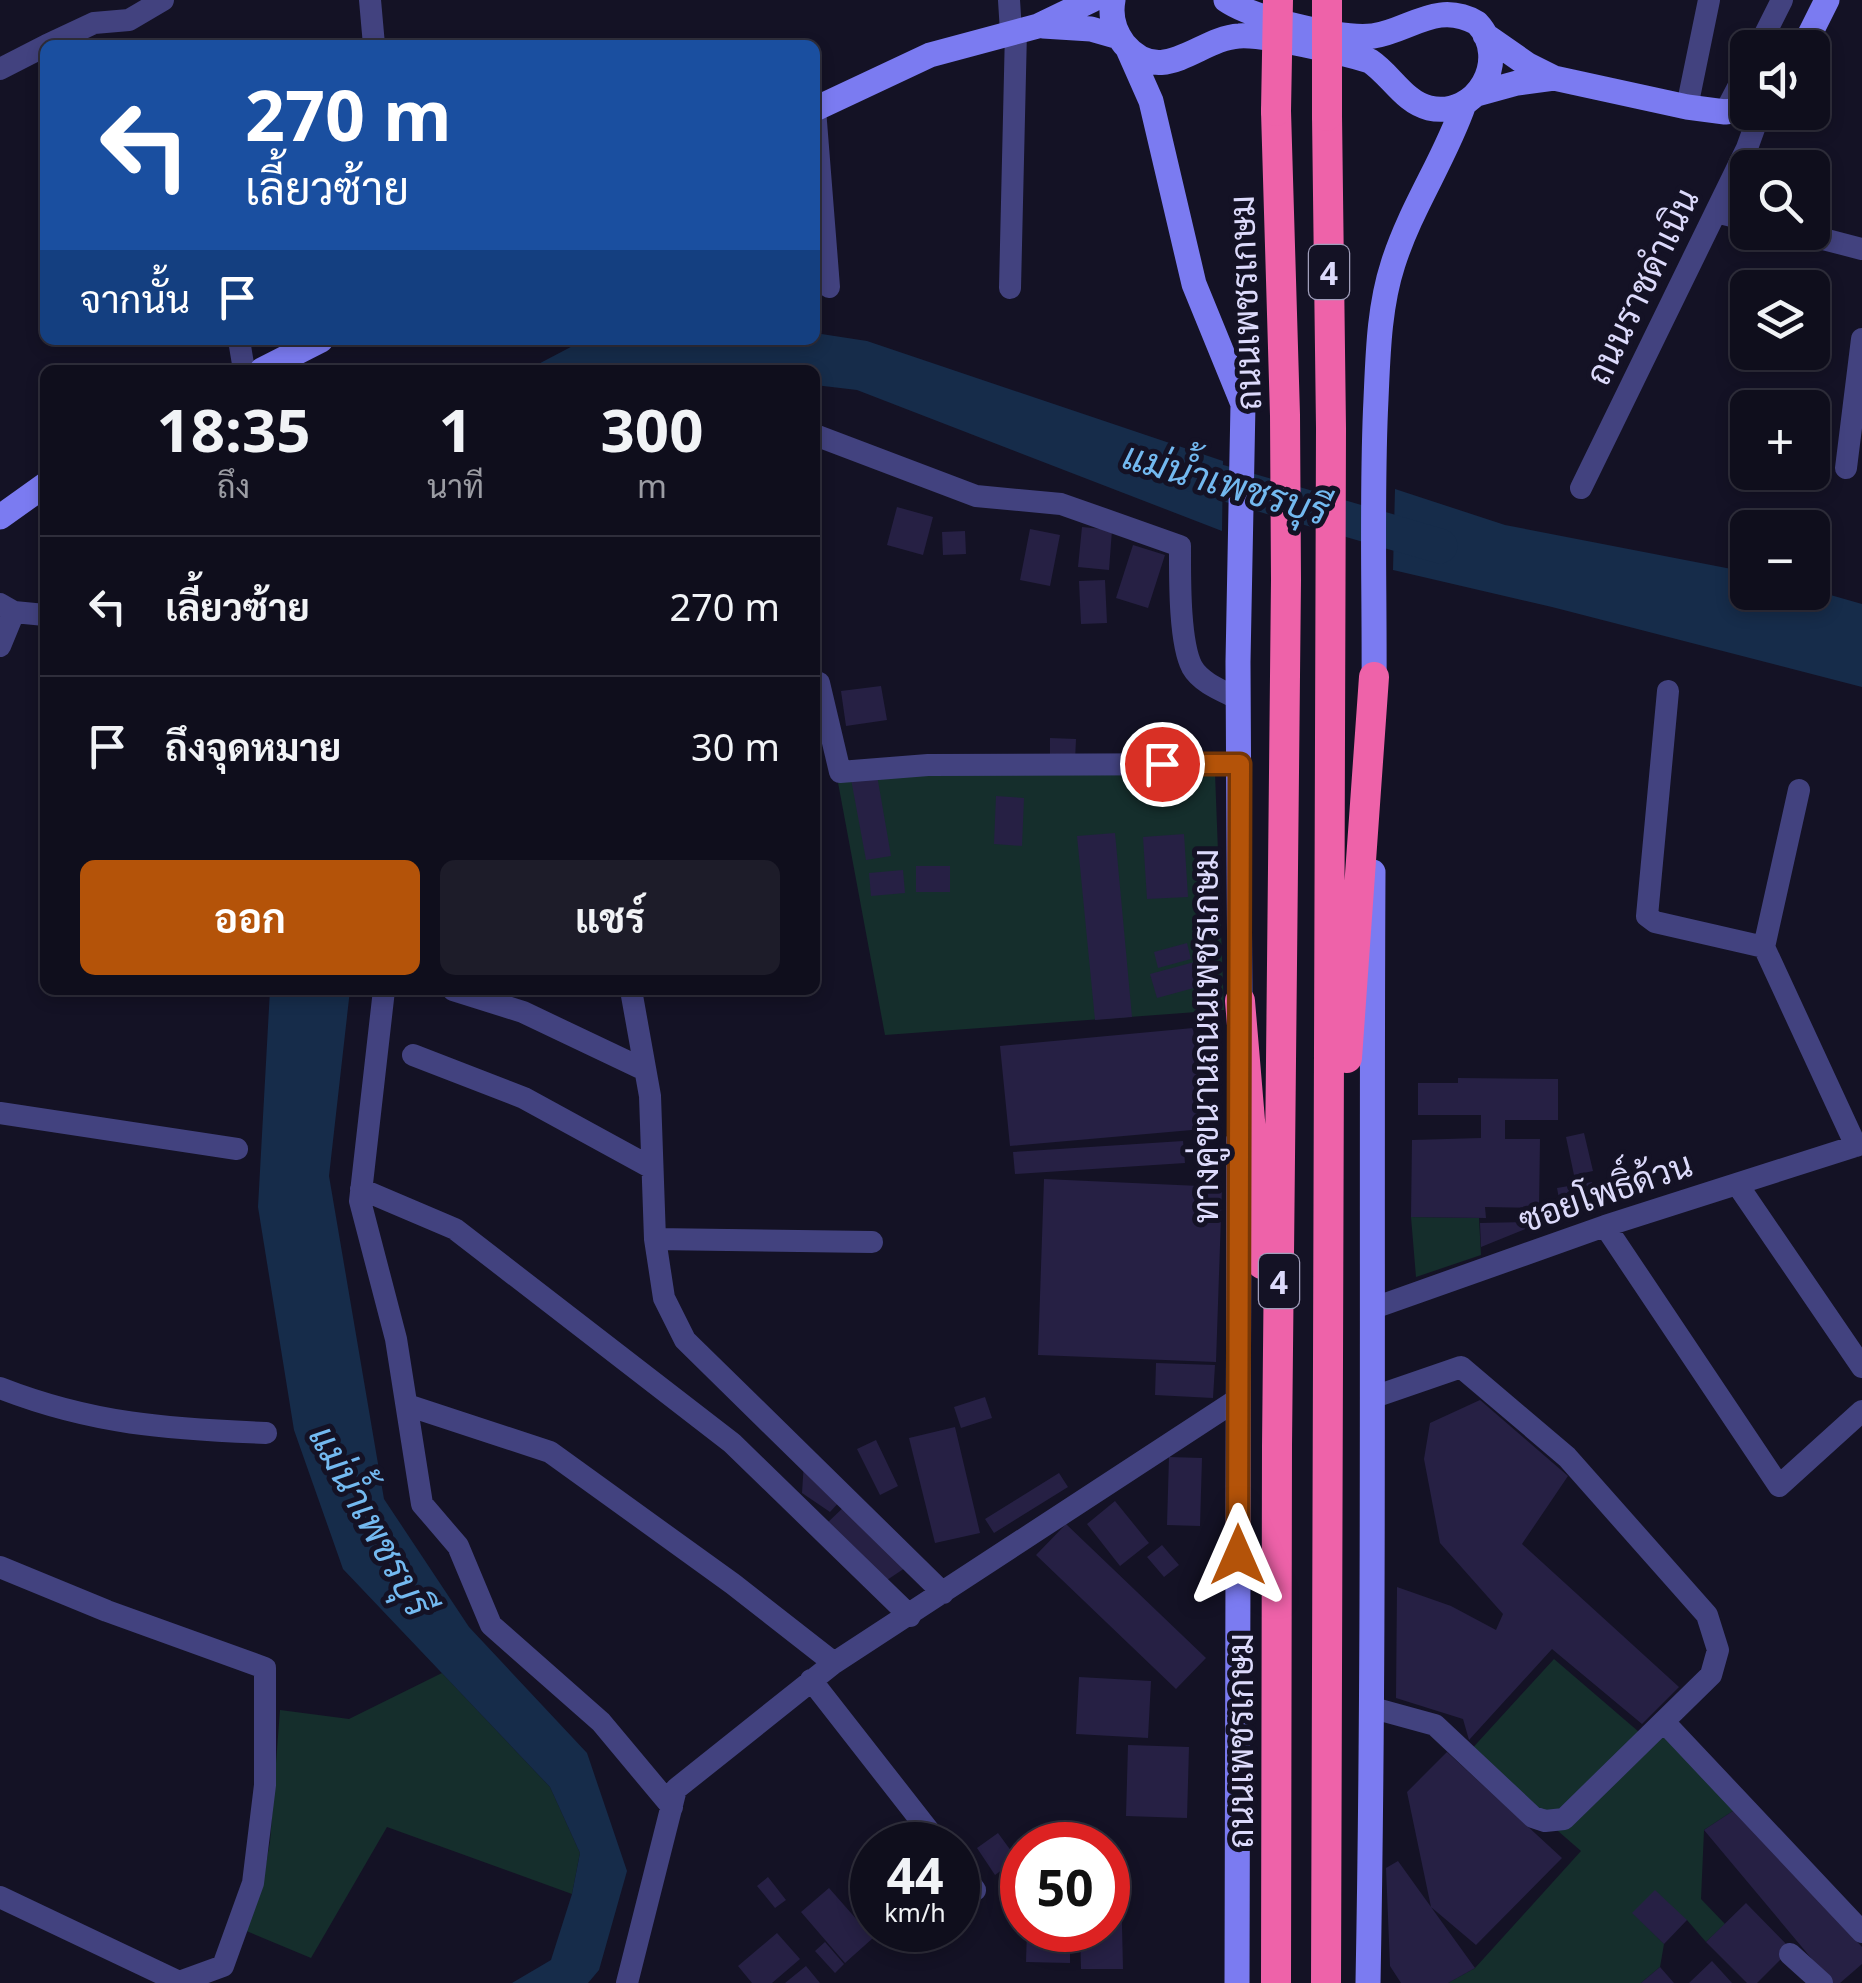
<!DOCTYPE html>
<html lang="th">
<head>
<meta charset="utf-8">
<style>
	body { margin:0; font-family:"Noto Sans",Sarabun,sans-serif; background:#1d1c29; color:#f1f3f6; height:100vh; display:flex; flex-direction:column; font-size:38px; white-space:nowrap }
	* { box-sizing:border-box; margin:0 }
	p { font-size:32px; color:#9b9ca3 }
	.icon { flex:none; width:55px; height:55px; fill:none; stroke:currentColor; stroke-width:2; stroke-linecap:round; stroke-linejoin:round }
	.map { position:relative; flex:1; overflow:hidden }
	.details { position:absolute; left:40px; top:365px; width:780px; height:630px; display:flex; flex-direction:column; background:#0f0e1c; border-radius:15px; box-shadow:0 5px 15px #0003,0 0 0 2px #2f2e3b }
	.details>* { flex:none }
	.top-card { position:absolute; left:40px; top:40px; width:780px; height:305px; border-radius:15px; box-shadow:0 5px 15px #0003,0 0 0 2px #2f2e3b; background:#1a4fa0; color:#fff; overflow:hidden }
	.controls { position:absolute; left:1730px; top:30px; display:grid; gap:20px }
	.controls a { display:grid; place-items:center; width:100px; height:100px; border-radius:15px; background:#0f0e1c; box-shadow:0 5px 15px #0003,0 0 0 2px #2f2e3b; font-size:50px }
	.speed { position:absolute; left:850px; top:1822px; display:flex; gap:20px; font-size:50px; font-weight:700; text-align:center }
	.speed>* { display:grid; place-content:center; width:130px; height:130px; border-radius:50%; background:#0f0e1c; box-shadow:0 5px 15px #0003,0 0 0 2px #2f2e3b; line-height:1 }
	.speed small { font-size:25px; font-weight:400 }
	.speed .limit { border:15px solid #d22; background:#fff; color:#111 }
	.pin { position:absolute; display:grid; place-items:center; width:85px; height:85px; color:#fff; margin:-42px; border:5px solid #fff; border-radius:50%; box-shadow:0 2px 10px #0007 }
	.me { position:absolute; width:110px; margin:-55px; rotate:0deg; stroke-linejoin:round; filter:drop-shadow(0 0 8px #0008) }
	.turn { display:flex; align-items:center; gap:35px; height:210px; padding:0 40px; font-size:45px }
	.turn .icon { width:130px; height:130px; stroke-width:2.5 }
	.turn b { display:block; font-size:70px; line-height:85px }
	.then { display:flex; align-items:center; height:95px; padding:0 40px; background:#0003; gap:20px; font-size:38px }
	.eta { display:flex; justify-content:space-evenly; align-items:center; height:170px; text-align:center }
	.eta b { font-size:60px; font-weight:700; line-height:70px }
	.button { display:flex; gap:20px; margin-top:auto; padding:20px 40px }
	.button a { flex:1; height:115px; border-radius:15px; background:#b45309; color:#fff; font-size:40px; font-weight:700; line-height:115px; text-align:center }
	.button a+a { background:#1d1c29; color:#f1f3f6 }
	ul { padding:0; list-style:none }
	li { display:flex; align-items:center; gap:30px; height:140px; padding:0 40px; border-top:2px solid #2f2e3b }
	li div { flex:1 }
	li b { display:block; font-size:38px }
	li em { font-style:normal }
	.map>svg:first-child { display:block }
</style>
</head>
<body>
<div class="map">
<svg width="1862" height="1983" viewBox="0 0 1862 1983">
	<rect width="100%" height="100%" fill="#141225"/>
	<path fill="#152e2c" d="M 834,761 L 1215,773 L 1224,1010 L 885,1035 Z
		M 1411,1217 L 1479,1218 L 1481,1255 L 1416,1277 Z
		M 1554,1659 L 1646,1738 L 1665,1717 L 1736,1809 L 1704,1830 L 1701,1899 L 1725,1924 L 1706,1942 L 1687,1920 L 1633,1913 L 1664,1944 L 1660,1967 L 1641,1983 L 1448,1983 L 1475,1968 L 1581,1851 L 1468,1753 Z
		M 442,1673 L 550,1787 L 580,1853 L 572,1894 L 387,1827 L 311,1958 L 244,1930 L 261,1891 L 270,1842 L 280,1710 L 349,1719 Z"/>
	<path fill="#162c4a" d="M 815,333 L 867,341 L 1223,461 L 1222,531 L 857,390 L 815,385 L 815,370 L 527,370 L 584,340 L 815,340 Z
		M 1395,489 L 1505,525 L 1747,572 L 1748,592 L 1813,590 L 1862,604 L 1862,687 L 1552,607 L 1393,570 Z
		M 270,990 L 350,990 L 329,1176 L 384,1499 L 469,1627 L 587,1753 L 627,1871 L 599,1970 L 588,1983 L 512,1983 L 551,1960 L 572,1894 L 580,1853 L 550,1787 L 343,1569 L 294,1430 L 258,1207 Z"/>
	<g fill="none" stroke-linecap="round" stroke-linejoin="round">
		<path stroke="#162c4a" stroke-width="35" d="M 1178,470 L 1440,546"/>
	</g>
	<path fill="#262044" d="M 897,507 L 933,517 L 923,555 L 887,545 Z
		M 1082,527 L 1112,530 L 1109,570 L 1078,567 Z
		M 1030,529 L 1060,535 L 1050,586 L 1020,580 Z
		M 965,531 L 966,554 L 943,555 L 942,532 Z
		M 1133,545 L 1165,555 L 1148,608 L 1116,598 Z
		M 1105,580 L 1107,623 L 1081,624 L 1079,581 Z
		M 881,686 L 887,720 L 846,726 L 841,691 Z
		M 1050,738 L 1076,739 L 1075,761 L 1050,760 Z
		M 877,775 L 891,856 L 866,860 L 851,779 Z
		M 996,796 L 1024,798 L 1022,846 L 994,844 Z
		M 1115,833 L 1132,1017 L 1095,1020 L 1077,836 Z
		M 1184,834 L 1188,897 L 1147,899 L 1143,837 Z
		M 916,866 L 950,866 L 950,892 L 916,892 Z
		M 903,870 L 905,893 L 871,896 L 869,873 Z
		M 1187,943 L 1191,959 L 1158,968 L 1154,952 Z
		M 1209,958 L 1216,982 L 1157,998 L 1150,974 Z
		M 1193,1028 L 1203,1129 L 1010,1146 L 1000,1046 Z
		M 1458,1078 L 1558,1079 L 1558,1120 L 1505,1120 L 1505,1139 L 1540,1139 L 1539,1208 L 1485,1207 L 1486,1218 L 1411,1217 L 1412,1140 L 1481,1138 L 1481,1115 L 1418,1115 L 1418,1083 L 1458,1083 Z
		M 1584,1133 L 1593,1171 L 1574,1175 L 1566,1137 Z
		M 1183,1141 L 1185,1163 L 1015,1174 L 1013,1152 Z
		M 1044,1179 L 1222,1187 L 1216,1362 L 1038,1355 Z
		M 1592,1182 L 1596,1204 L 1561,1210 L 1557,1188 Z
		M 1529,1222 L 1530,1227 L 1481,1247 L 1480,1223 Z
		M 1156,1363 L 1215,1365 L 1213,1398 L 1155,1395 Z
		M 985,1397 L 992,1418 L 961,1428 L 954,1407 Z
		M 1480,1400 L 1568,1476 L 1522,1544 L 1679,1687 L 1642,1724 L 1552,1649 L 1469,1740 L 1463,1719 L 1396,1698 L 1397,1587 L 1451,1606 L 1496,1630 L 1503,1614 L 1440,1543 L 1424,1459 L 1430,1423 Z
		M 955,1427 L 980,1533 L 935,1543 L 909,1438 Z
		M 876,1440 L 898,1486 L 880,1495 L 857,1449 Z
		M 1169,1457 L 1202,1458 L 1200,1526 L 1167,1525 Z
		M 804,1462 L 842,1499 L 830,1512 L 802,1493 Z
		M 1059,1473 L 1068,1487 L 994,1533 L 985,1519 Z
		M 1115,1501 L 1149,1543 L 1120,1566 L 1087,1524 Z
		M 847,1504 L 908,1566 L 884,1582 L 825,1525 Z
		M 1066,1524 L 1206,1658 L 1176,1689 L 1036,1555 Z
		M 1162,1545 L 1179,1565 L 1164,1577 L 1147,1557 Z
		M 1079,1677 L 1151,1681 L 1148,1738 L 1076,1734 Z
		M 1128,1745 L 1189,1747 L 1187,1818 L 1126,1816 Z
		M 1447,1752 L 1562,1858 L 1476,1945 L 1431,1907 L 1475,1968 L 1448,1983 L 1401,1983 L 1390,1966 L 1386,1868 L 1398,1861 L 1431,1907 L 1407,1792 Z
		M 1736,1809 L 1862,1947 L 1862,1964 L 1840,1983 L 1832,1983 L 1704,1830 Z
		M 998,1833 L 1017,1859 L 995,1875 L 977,1848 Z
		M 768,1877 L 786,1900 L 775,1908 L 757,1886 Z
		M 1108,1884 L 1121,1884 L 1123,1969 L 1081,1969 L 1080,1930 L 1108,1930 Z
		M 829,1888 L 873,1938 L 845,1963 L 801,1912 Z
		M 1655,1890 L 1687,1920 L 1664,1944 L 1632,1913 Z
		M 1746,1903 L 1791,1949 L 1757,1983 L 1747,1983 L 1706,1942 Z
		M 1027,1930 L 1070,1930 L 1070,1963 L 1026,1962 Z
		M 777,1933 L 800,1959 L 772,1983 L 752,1983 L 738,1966 Z
		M 825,1942 L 844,1964 L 835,1973 L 815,1951 Z
		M 1712,1961 L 1732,1983 L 1689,1983 Z
		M 806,1966 L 820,1983 L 785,1983 Z
		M 1660,1967 L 1674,1983 L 1641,1983 Z"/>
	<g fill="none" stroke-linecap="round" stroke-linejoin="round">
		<path stroke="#42427f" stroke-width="22" d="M 370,0 L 374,45
			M 1009,0 L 1011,32
			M 47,45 L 94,23 L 129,20 L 163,0
			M 1758,48 L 1782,0
			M 0,69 L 45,46
			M 1687,107 L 1709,0
			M 815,109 L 829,287
			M 1725,112 L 1748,68
			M 1716,212 L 1748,220
			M 1796,232 L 1862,249
			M 1010,288 L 1016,31
			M 239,340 L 244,370
			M 815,435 L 976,496 L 1061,504 L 1180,546 C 1180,576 1179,642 1192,667 C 1201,683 1223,691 1239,699
			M 1846,468 L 1862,339
			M 1581,488 L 1747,148 L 1760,112
			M 0,604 L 14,612 L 0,646
			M 14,612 L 45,615
			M 815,683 L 819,683 L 840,772 L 928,765 L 1239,764
			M 1668,691 L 1647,916 L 1655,922 L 1764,947
			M 1799,790 L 1764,947 L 1856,1146
			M 384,990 L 360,1201 L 396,1339 L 422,1504 L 458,1546 L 491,1625 L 601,1722 L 672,1807
			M 453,990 L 523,1012 L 645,1070
			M 631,990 L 650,1096 L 655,1239 L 664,1298 L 685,1340 L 943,1593
			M 413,1055 L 524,1098 L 652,1168
			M 0,1113 L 237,1149
			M 1737,1184 L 1862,1367
			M 361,1189 L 455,1229 L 732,1443 L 910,1616
			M 1605,1226 L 1779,1486 L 1862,1411
			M 655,1239 L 872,1242
			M 1371,1309 L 1605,1226 L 1862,1144
			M 0,1388 C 92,1424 168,1429 266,1433
			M 1371,1398 L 1461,1367 L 1567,1457 L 1707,1615 L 1718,1650 L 1711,1675 L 1564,1819 L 1545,1821 L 1533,1817 L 1435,1725 L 1373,1708
			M 407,1405 L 550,1452 L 733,1584 L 834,1663
			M 0,1567 L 107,1611 L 265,1668 L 265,1785 L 253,1883 L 223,1966 L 179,1982 L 0,1897
			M 811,1680 L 940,1845
			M 1665,1723 L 1862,1932
			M 958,1867 L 975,1890
			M 1790,1954 L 1822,1983
			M 627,1983 L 676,1789 L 834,1663 L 1238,1399"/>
		<path stroke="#7b7bf1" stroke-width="25" d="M 1113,0 C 1110,16 1114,31 1124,44 C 1162,89 1199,38 1239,36 C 1264,34 1344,53 1370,61 C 1391,75 1404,102 1429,108 C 1477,119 1511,59 1477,23 C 1437,0 1409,31 1373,36 C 1341,40 1252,18 1226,0
			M 1043,26 L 1091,29 L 1119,37
			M 1485,35 L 1528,65 L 1554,78 L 1687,107 L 1725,112 L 1748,109
			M 1803,48 L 1827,0
			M 1128,49 L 1151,101 L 1194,284 L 1243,404 L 1238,662 L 1240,1019
			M 1477,94 L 1517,83 L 1554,78
			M 815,109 L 930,55 L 1038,26 L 1092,0
			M 262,370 L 321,340
			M 0,517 L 45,485
			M 1374,697 C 1375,598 1371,498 1376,399 C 1378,354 1379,307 1393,264 C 1411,207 1445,159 1464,104
			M 1237,1983 L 1239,1139
			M 1368,1983 C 1375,1613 1371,1242 1373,872"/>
		<path stroke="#ee62a9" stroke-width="30" d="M 1276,111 L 1285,415 L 1286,580 L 1277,1446 L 1276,1983
			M 1240,1001 L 1262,1264
			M 1347,1058 L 1374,677
			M 1326,1983 L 1331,428 L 1327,116"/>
		<path stroke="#ee62a9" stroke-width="30" d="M 1276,111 L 1278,0
			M 1327,116 L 1327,0"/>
	</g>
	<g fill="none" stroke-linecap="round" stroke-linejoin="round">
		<g stroke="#753606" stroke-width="25">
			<path id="route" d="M 1162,764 L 1240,764 L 1238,1555"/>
		</g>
		<use href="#route" stroke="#b45309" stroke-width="18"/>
	</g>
	<g text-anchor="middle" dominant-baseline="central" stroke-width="10" stroke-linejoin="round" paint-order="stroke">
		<g fill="#141225" stroke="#a09ebb" stroke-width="2.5">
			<rect x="1309" y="245" width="40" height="54" rx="8"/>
			<rect x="1259" y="1254" width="40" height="54" rx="8"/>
		</g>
		<g font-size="32" font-weight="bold" fill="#dcdafb">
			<text x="1329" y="272">4</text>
			<text x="1279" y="1281">4</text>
		</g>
		<g font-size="35" fill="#dcdafb" stroke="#141225">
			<text transform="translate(1641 286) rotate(-64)">ถนนราชดำเนิน</text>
			<text transform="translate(1244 303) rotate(-92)">ถนนเพชรเกษม</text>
			<text transform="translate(1204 1036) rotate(-90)">ทางคู่ขนานถนนเพชรเกษม</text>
			<text transform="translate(1605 1191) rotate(-19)">ซอยโพธิ์ด้วน</text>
			<text transform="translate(1239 1741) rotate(-90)">ถนนเพชรเกษม</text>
		</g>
		<g font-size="38" font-style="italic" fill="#73b9f0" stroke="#141225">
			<text transform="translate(1226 482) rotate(16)">แม่น้ำเพชรบุรี</text>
			<text transform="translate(372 1520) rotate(61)">แม่น้ำเพชรบุรี</text>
		</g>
	</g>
</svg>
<div class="controls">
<a><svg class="icon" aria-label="sound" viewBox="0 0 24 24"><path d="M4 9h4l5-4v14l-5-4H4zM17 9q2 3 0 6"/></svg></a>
<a><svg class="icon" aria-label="search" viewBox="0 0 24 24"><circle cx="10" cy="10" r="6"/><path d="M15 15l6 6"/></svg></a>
<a><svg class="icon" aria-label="layers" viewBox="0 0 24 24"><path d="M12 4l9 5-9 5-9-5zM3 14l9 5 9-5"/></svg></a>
<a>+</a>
<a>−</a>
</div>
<div class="speed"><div>44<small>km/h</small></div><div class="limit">50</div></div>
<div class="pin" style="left:1162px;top:764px;background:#d93025"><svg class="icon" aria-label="arrive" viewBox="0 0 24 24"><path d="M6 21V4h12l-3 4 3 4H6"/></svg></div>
<svg class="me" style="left:1238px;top:1555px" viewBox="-20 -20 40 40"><path d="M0-17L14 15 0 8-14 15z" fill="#b45309" stroke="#fff" stroke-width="4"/></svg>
<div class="top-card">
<div class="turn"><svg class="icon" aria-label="left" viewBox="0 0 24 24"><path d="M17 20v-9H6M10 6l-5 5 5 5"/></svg><div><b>270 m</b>เลี้ยวซ้าย</div></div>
<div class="then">จากนั้น<svg class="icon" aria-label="arrive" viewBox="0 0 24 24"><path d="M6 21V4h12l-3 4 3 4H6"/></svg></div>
</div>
<section class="details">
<div class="eta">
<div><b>18:35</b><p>ถึง</p></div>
<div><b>1</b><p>นาที</p></div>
<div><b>300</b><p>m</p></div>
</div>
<ul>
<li><svg class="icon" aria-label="left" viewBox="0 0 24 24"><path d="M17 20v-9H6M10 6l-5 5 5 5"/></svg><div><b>เลี้ยวซ้าย</b></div><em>270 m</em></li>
<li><svg class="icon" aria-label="arrive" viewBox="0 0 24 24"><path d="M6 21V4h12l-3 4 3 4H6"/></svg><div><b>ถึงจุดหมาย</b></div><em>30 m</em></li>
</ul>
<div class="button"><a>ออก</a><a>แชร์</a></div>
</section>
</div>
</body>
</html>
